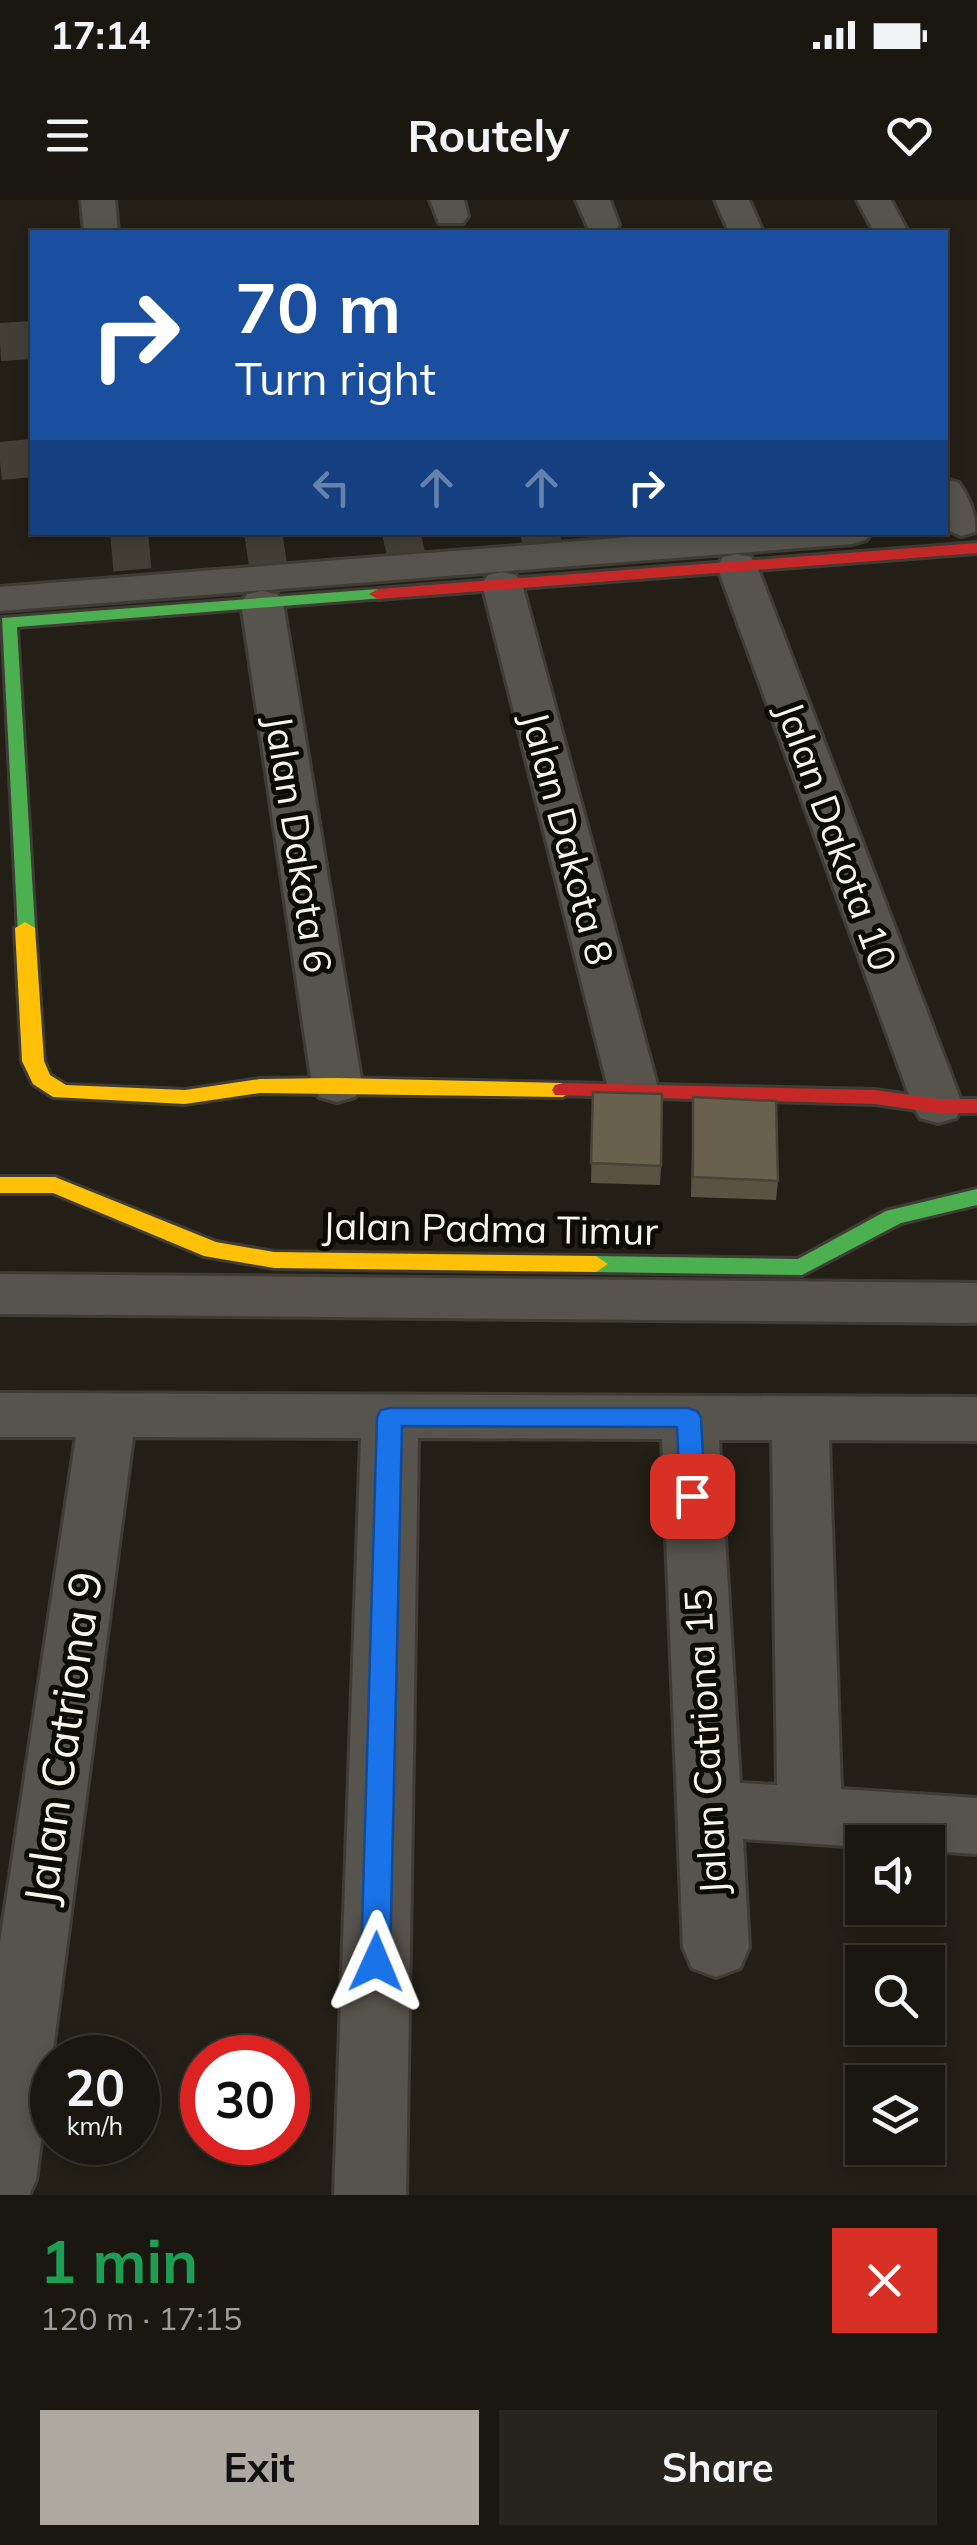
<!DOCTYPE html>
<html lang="en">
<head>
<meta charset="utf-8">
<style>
	body { margin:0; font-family:Mulish,sans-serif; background:#27241e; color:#f1f3f6; height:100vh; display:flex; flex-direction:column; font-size:38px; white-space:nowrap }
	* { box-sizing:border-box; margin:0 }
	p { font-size:32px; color:#9f9f9f }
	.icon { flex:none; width:55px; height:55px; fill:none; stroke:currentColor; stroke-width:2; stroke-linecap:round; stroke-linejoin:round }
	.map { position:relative; height:1995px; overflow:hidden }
	.details { display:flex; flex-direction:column; background:#1a1710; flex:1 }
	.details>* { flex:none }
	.guide { position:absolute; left:30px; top:30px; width:918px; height:305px; border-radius:0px; box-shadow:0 5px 15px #0003,0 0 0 2px #383630; background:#1a4fa0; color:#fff; overflow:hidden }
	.controls { position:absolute; left:845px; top:1625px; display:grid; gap:20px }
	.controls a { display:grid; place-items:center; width:100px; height:100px; border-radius:0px; background:#1a1710; box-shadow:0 5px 15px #0003,0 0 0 2px #383630; font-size:50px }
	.speed { position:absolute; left:30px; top:1835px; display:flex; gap:20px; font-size:50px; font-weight:700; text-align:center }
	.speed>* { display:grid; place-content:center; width:130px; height:130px; border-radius:50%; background:#1a1710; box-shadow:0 5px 15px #0003,0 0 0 2px #383630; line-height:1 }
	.speed small { font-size:25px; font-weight:400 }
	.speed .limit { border:15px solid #d22; background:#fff; color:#111 }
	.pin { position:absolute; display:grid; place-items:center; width:85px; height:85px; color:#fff; margin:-42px; border-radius:20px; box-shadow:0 5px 15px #0006 }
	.me { position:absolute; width:110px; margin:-55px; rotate:1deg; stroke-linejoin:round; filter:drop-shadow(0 0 8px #0008) }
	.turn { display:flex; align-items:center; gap:35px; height:210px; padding:0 40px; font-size:45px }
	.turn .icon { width:130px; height:130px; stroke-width:2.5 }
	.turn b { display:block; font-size:70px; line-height:85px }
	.lanes { display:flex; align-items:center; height:95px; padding:0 40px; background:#0003; justify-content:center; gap:50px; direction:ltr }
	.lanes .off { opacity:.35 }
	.round { display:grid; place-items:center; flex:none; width:105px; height:105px; border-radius:0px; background:#27241e }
	.overview { display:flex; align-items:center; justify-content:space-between; height:170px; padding:0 40px }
	h1 { font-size:60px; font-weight:700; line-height:75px; color:#1e9e55 }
	.action { display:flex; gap:20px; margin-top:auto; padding:20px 40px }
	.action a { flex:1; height:115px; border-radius:0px; background:#aea9a0; color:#111; font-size:40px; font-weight:700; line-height:115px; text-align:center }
	.action a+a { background:#27241e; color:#f1f3f6 }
	.status { display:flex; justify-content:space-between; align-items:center; height:70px; padding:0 50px; background:#1a1710; direction:ltr }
	.status svg { height:28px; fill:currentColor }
	header { display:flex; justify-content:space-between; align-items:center; height:130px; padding:0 40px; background:#1a1710; font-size:45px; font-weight:700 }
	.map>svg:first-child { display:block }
</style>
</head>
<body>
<div class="status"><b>17:14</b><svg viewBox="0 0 49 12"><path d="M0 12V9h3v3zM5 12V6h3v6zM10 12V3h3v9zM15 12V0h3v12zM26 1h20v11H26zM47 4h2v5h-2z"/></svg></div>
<header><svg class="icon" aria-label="menu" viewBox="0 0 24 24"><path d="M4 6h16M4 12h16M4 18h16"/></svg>Routely<svg class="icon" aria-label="heart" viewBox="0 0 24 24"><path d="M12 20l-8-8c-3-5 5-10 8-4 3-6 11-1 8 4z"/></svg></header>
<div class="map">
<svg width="977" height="1995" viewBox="0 0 977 1995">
	<rect width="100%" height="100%" fill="#231f16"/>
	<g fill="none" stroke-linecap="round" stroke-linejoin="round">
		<path stroke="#433f36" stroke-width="38" stroke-dasharray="38 19" stroke-linecap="butt" d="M 0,142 L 32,140
			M 0,261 L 32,258
			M 129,332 L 134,388
			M 263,332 L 270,378
			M 401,332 L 409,367
			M 539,332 L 546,356"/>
		<g stroke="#3f3c35" stroke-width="6">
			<path id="street" d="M 81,0 L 115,0 L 118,32 L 84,32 Z
				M 430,0 L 464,0 L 468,16 L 463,23 L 439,23 Z
				M 576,0 L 610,0 L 619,25 L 614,32 L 590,32 Z
				M 715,0 L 749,0 L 763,32 L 729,32 Z
				M 857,0 L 891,0 L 908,32 L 874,32 Z
				M 945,279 L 959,283 C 969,298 977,315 975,332 L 961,336 L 945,329 Z
				M 693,332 L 872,332 L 866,340 L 852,344 L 0,411 L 0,387 Z
				M 737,354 L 751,357 L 757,366 L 963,906 L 956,918 L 938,923 L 920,918 L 913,906 L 717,366 L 723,357 Z
				M 502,372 L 516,375 L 522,384 L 659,892 L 652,904 L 634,909 L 616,904 L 609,892 L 482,384 L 488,375 Z
				M 262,391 L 277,394 L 283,403 L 362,885 L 355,897 L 337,902 L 319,897 L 312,885 L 241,403 L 247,394 Z
				M 0,1074 L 977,1083 L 977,1123 L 0,1114 Z
				M 0,1193 L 977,1197 L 977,1241 L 829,1240 L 841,1589 L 977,1598 L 977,1654 L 928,1651 L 928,1642 L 862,1642 L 862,1647 L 743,1639 L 749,1747 L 740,1768 L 716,1777 L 692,1768 L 683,1747 L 662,1239 L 418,1238 L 406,1995 L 334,1995 L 361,1238 L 133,1237 L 36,1980 L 29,1995 L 0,1995 L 0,1742 L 76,1237 L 0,1237 ZM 719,1240 L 772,1240 L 777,1585 L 740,1583 Z"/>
		</g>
		<g stroke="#3f3c35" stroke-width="6">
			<path id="fast" d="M 378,389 L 384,390 L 384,398 L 17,427 L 35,728 L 32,733 L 18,733 L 2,418 Z
				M 977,989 L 977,1005 L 901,1023 L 802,1075 L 596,1072 L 584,1064 L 596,1056 L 798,1059 L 886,1011 Z"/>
		</g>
		<g stroke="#3f3c35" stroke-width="6">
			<path id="slow" d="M 25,722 L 35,728 L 44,861 L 50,875 L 66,885 L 185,890 L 260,879 L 337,878 L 563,883 L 574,890 L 563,897 L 260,893 L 185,904 L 53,897 L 33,884 L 22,861 L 15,728 Z
				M 0,977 L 55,977 L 216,1042 L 274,1052 L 596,1056 L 608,1064 L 596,1072 L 274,1068 L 204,1056 L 53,993 L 0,993 Z"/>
		</g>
		<g stroke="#3f3c35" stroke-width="6">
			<path id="jam" d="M 977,343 L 977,353 L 378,399 L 369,394 L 378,389 Z
				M 563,883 L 875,890 L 938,899 L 977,899 L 977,913 L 938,913 L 875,904 L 555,895 L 552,890 L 555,885 Z"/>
		</g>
		<use href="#street" fill="#57534d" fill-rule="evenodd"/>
		<use href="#fast" fill="#4caf50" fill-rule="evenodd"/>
		<use href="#slow" fill="#ffc107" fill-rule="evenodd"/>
		<use href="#jam" fill="#c62828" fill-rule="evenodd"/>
	</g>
	<path fill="#5a5343" d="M 593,892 L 661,966 L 660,985 L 591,983 Z
		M 693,897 L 778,981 L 776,1000 L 691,997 Z"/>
	<path fill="#69604e" stroke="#4a4337" stroke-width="2.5" d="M 593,892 L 662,894 L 661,966 L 591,963 Z
		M 693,897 L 776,901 L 778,981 L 693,977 Z"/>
	<path fill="#1a73e8" stroke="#114b97" stroke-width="2.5" d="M 390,1208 L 688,1208 L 697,1211 L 701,1217 L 705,1296 L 701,1303 L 684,1303 L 680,1296 L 677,1227 L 402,1226 L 390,1762 L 386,1771 L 376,1775 L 365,1771 L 361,1762 L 377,1217 L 381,1210 Z"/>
	<g text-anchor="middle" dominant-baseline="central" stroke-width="10" stroke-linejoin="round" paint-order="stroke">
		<g font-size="38" fill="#f9f4ea" stroke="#0e0b05">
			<text transform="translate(837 636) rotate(70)">Jalan Dakota 10</text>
			<text transform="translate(568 638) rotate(75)">Jalan Dakota 8</text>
			<text transform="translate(299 644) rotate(81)">Jalan Dakota 6</text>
			<text transform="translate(490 1028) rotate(1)">Jalan Padma Timur</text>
			<text transform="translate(705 1542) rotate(-93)">Jalan Catriona 15</text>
		</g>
		<g font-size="45" fill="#f9f4ea" stroke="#0e0b05">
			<text transform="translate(62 1538) rotate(-82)">Jalan Catriona 9</text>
		</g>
	</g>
</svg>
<div class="controls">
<a><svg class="icon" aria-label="sound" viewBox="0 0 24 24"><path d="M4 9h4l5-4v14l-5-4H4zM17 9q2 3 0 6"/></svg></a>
<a><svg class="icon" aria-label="search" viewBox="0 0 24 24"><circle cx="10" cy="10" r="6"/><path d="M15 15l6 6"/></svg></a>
<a><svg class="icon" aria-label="layers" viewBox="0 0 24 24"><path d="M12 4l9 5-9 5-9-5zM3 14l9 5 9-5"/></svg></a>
</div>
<div class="speed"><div>20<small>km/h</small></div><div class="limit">30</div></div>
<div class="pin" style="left:692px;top:1296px;background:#d93025"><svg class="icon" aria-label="arrive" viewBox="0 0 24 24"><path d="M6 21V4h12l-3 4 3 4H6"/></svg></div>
<svg class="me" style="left:376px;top:1762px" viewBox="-20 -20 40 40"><path d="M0-17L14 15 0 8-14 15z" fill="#1a73e8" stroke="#fff" stroke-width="4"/></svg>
<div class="guide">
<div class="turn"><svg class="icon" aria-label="right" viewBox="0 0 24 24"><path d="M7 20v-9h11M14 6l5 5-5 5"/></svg><div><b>70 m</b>Turn right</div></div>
<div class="lanes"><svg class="icon off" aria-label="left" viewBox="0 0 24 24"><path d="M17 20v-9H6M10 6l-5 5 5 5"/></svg><svg class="icon off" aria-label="ahead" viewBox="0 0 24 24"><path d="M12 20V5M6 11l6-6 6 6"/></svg><svg class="icon off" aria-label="ahead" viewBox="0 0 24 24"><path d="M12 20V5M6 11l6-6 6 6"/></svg><svg class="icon" aria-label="right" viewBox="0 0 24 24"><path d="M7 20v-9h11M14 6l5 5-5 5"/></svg></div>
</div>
</div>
<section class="details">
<div class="overview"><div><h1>1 min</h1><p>120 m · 17:15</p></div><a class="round" style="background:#d93025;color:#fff"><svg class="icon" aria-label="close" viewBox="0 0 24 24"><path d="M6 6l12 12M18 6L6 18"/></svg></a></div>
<div class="action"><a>Exit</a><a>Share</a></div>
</section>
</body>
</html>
